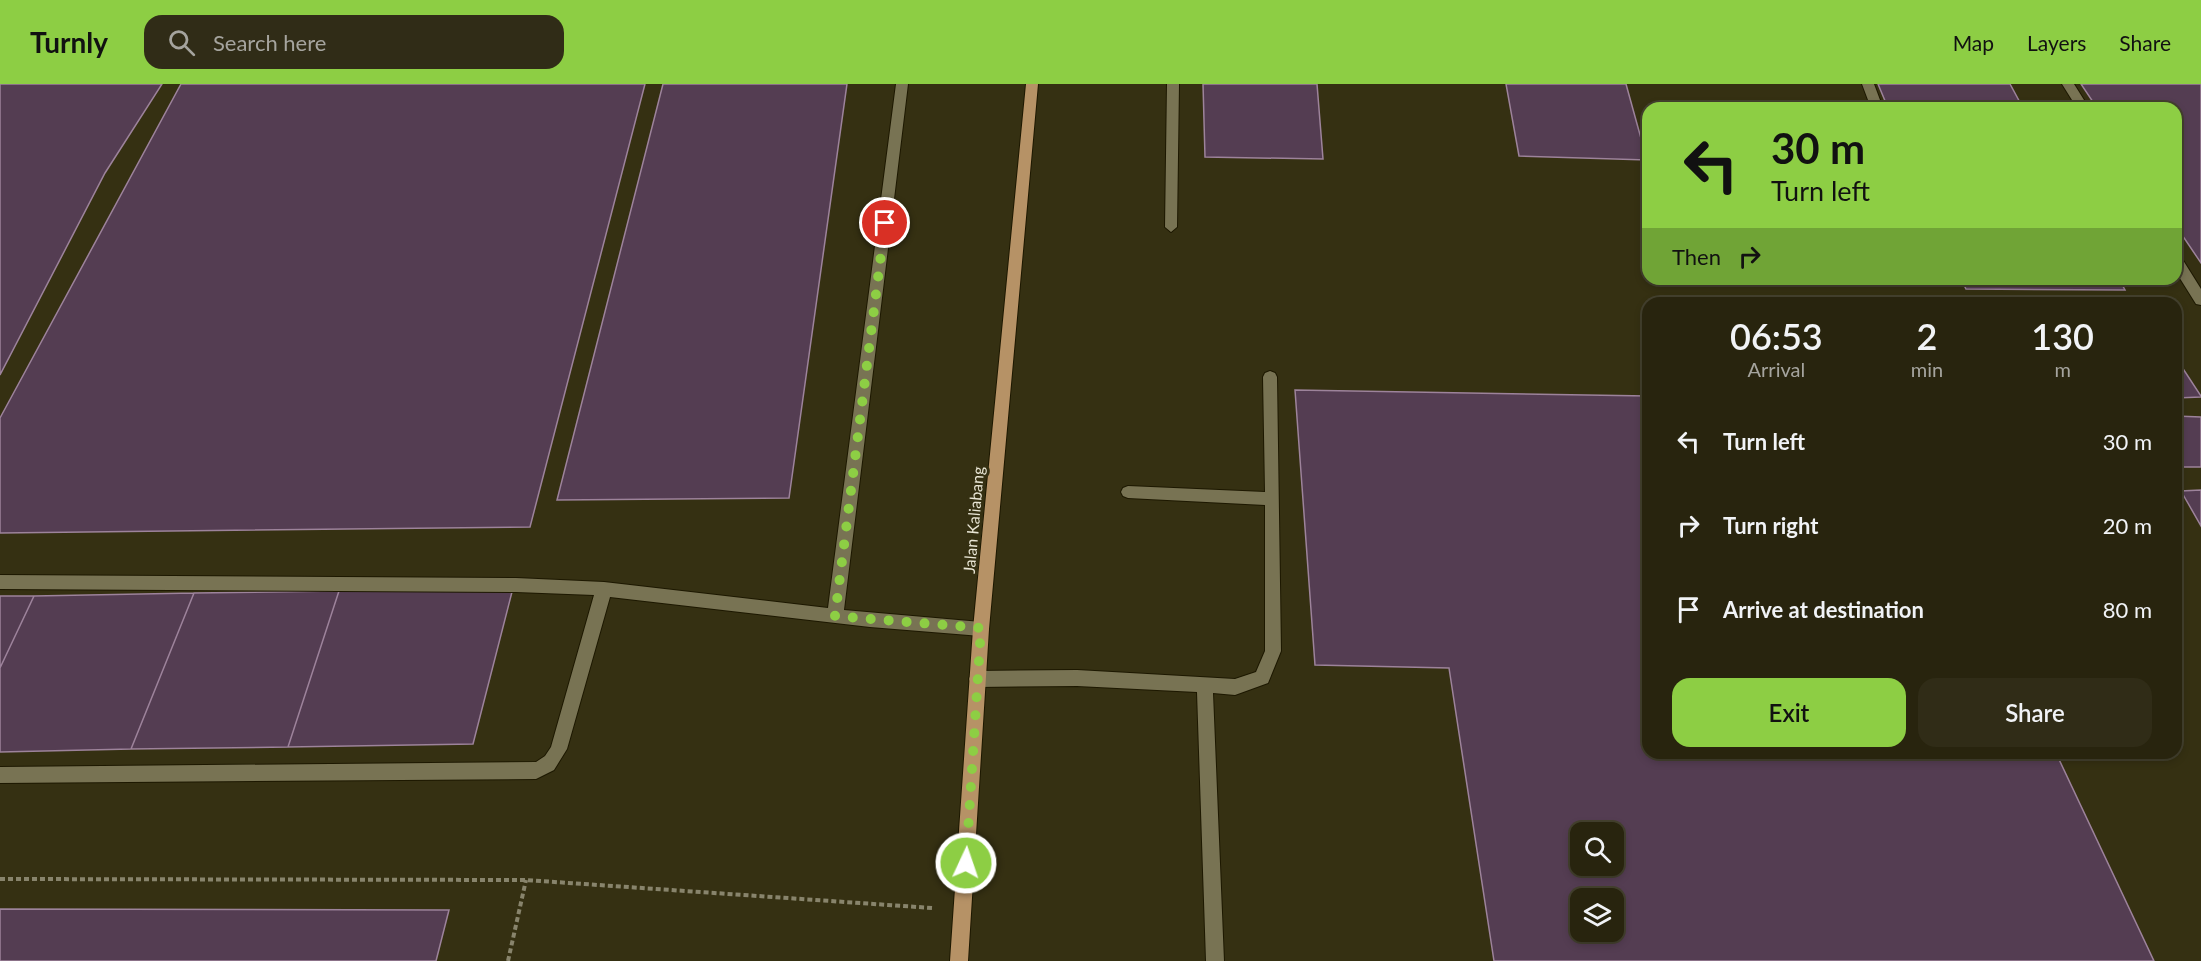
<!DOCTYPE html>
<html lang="en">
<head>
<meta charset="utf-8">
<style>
	body { margin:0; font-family:Lato,sans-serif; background:#302c17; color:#f1f3f6; height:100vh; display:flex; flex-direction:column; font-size:22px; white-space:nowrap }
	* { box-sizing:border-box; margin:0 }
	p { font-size:20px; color:#a5a49e }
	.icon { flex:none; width:33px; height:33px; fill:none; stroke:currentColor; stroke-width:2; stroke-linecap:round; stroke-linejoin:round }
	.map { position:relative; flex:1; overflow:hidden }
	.drawer { position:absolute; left:1642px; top:213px; width:540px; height:462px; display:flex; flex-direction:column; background:#28240e; border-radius:18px; box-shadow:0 3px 9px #0003,0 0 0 2px #44412e }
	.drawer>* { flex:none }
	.banner { position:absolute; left:1642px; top:18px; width:540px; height:183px; border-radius:18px; box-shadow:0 3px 9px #0003,0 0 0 2px #44412e; background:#8dce44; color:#111; overflow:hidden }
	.fabs { position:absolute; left:1570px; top:738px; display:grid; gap:12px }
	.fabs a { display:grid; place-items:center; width:54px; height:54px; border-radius:12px; background:#28240e; box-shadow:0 3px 9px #0003,0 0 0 2px #44412e; font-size:30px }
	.pin { position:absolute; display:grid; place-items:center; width:51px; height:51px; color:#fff; margin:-26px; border:3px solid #fff; border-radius:50%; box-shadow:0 2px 6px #0007 }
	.me { position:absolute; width:66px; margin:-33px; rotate:3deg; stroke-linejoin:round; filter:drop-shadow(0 0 4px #0008) }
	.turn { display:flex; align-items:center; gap:21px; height:126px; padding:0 30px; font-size:27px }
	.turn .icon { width:78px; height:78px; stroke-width:2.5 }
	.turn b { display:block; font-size:42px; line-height:51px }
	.then { display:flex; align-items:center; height:57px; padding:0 30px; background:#0003; gap:12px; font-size:22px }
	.eta { display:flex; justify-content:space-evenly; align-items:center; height:102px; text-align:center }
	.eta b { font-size:36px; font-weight:600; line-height:42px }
	.action { display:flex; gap:12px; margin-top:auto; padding:12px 30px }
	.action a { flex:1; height:69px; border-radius:18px; background:#8dce44; color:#111; font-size:24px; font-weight:600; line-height:69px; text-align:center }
	.action a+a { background:#302c17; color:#f1f3f6 }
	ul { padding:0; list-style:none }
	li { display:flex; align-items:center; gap:18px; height:84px; padding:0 30px }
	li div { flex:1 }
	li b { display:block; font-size:22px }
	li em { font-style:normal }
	header { display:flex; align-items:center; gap:36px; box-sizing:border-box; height:84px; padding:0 30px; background:#8dce44; color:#111 }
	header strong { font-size:28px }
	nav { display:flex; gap:33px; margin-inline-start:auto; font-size:21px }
	.search { width:420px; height:54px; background:#302c17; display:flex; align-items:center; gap:15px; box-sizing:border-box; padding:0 21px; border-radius:18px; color:#a5a49e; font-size:22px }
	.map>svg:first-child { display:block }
</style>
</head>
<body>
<header>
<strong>Turnly</strong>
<div class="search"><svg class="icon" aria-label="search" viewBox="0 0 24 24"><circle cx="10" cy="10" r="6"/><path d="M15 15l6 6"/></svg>Search here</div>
<nav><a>Map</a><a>Layers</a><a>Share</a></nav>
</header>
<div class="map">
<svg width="2201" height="877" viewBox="0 0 2201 877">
	<rect width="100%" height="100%" fill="#353012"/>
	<path fill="#543d52" stroke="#9d839b" stroke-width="1.5" fill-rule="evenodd" d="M 0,0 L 162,0 L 105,89 L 0,291 Z
		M 181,0 L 645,0 L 530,443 L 0,449 L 0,334 Z
		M 663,0 L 847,0 L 789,414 L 557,416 Z
		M 1203,0 L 1317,0 L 1323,75 L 1205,73 Z
		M 1506,0 L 1626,0 L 1647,76 L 1519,72 Z
		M 1878,0 L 2010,0 L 2023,24 L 1888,24 Z
		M 2081,0 L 2201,0 L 2201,179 L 2176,142 L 2176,24 L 2097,24 Z
		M 1961,195 L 2119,195 L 2125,206 L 1966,205 Z
		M 2176,274 L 2201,312 L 2201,313 L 2176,314 Z
		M 1295,306 L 1648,312 L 1648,669 L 2056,669 L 2154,877 L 1494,877 L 1449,584 L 1315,581 ZM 1581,748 L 1614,748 L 1614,782 L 1581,782 ZM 1581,814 L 1614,814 L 1614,848 L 1581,848 Z
		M 2176,332 L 2201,333 L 2201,383 L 2176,383 Z
		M 2201,406 L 2201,442 L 2181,407 Z
		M 513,504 L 473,660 L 288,663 L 339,507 Z
		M 339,507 L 288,663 L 131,665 L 194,509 Z
		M 194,509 L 131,665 L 0,668 L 0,584 L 34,512 Z
		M 0,512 L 34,512 L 0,584 Z
		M 0,825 L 449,826 L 436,877 L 0,877 Z"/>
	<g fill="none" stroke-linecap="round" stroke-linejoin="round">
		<g stroke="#1d1800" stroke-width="2">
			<path id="minor" d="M 896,0 L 908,0 L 844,526 L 981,538 L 987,540 L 989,545 L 987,550 L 981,552 L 870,543 L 610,513 L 567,665 L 554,686 L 536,695 L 0,699 L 0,683 L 536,678 L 545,672 L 551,663 L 594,511 L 516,508 L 0,505 L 0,491 L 516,494 L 604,498 L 828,524 Z
				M 1167,0 L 1179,0 L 1177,143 L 1171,148 L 1165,143 Z
				M 1862,0 L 1874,0 L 1883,24 L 1871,24 Z
				M 2062,0 L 2074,0 L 2089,24 L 2077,24 Z
				M 2176,171 L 2181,173 L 2201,205 L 2201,221 L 2196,220 L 2176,188 Z
				M 1930,195 L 1944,195 L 1945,197 L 1938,202 L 1933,201 Z
				M 1270,287 L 1275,289 L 1277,293 L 1281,567 L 1268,599 L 1235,611 L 1213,609 L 1224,877 L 1206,877 L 1197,608 L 1077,602 L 977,603 L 971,600 L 969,595 L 971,590 L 977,587 L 1077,586 L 1235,595 L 1256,588 L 1265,567 L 1265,421 L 1128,414 L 1123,412 L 1121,408 L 1123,404 L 1128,402 L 1265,408 L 1263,293 L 1265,289 Z"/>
		</g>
		<g stroke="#1d1800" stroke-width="2">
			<path id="major" d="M 1026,0 L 1038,0 L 989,545 L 968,877 L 950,877 L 973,545 Z"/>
		</g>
		<path stroke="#88846c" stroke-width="4" stroke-dasharray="5 3" stroke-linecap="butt" d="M 0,795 L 526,796 L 932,824
			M 508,877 L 526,796"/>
		<use href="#minor" fill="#787353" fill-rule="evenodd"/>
		<use href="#major" fill="#b69266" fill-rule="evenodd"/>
	</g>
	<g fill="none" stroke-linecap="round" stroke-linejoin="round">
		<path stroke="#8dce44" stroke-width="10" stroke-dasharray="0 18" d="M 885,139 L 835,532 L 981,544 L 966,779"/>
	</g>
	<g text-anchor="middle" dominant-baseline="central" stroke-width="6" stroke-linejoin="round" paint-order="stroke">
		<g font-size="16" fill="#e9e6d5" stroke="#353012">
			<text transform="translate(973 436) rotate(-85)">Jalan Kaliabang</text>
		</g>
	</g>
</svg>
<div class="fabs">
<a><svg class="icon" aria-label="search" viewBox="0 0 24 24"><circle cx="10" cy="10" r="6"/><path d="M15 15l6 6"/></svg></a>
<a><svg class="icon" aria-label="layers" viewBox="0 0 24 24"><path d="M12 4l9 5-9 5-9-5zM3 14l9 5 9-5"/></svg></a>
</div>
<div class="pin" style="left:885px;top:139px;background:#d93025"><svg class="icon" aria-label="arrive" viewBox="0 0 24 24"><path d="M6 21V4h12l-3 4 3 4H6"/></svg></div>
<svg class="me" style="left:966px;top:779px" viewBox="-20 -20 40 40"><circle r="17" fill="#8dce44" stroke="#fff" stroke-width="3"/><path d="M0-11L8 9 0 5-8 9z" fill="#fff"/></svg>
<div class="banner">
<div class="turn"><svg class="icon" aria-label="left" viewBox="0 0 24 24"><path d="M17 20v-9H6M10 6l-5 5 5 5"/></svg><div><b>30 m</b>Turn left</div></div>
<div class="then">Then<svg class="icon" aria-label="right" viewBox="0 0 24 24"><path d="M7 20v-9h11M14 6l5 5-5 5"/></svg></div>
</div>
<section class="drawer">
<div class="eta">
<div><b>06:53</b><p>Arrival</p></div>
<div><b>2</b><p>min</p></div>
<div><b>130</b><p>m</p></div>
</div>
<ul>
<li><svg class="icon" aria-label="left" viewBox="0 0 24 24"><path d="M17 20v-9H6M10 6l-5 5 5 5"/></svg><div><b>Turn left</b></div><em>30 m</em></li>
<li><svg class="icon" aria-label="right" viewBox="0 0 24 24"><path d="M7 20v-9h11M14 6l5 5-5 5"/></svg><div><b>Turn right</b></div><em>20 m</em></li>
<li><svg class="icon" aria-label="arrive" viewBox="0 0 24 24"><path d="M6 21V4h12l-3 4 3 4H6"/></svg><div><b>Arrive at destination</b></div><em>80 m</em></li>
</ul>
<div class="action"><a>Exit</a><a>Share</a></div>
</section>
</div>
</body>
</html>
